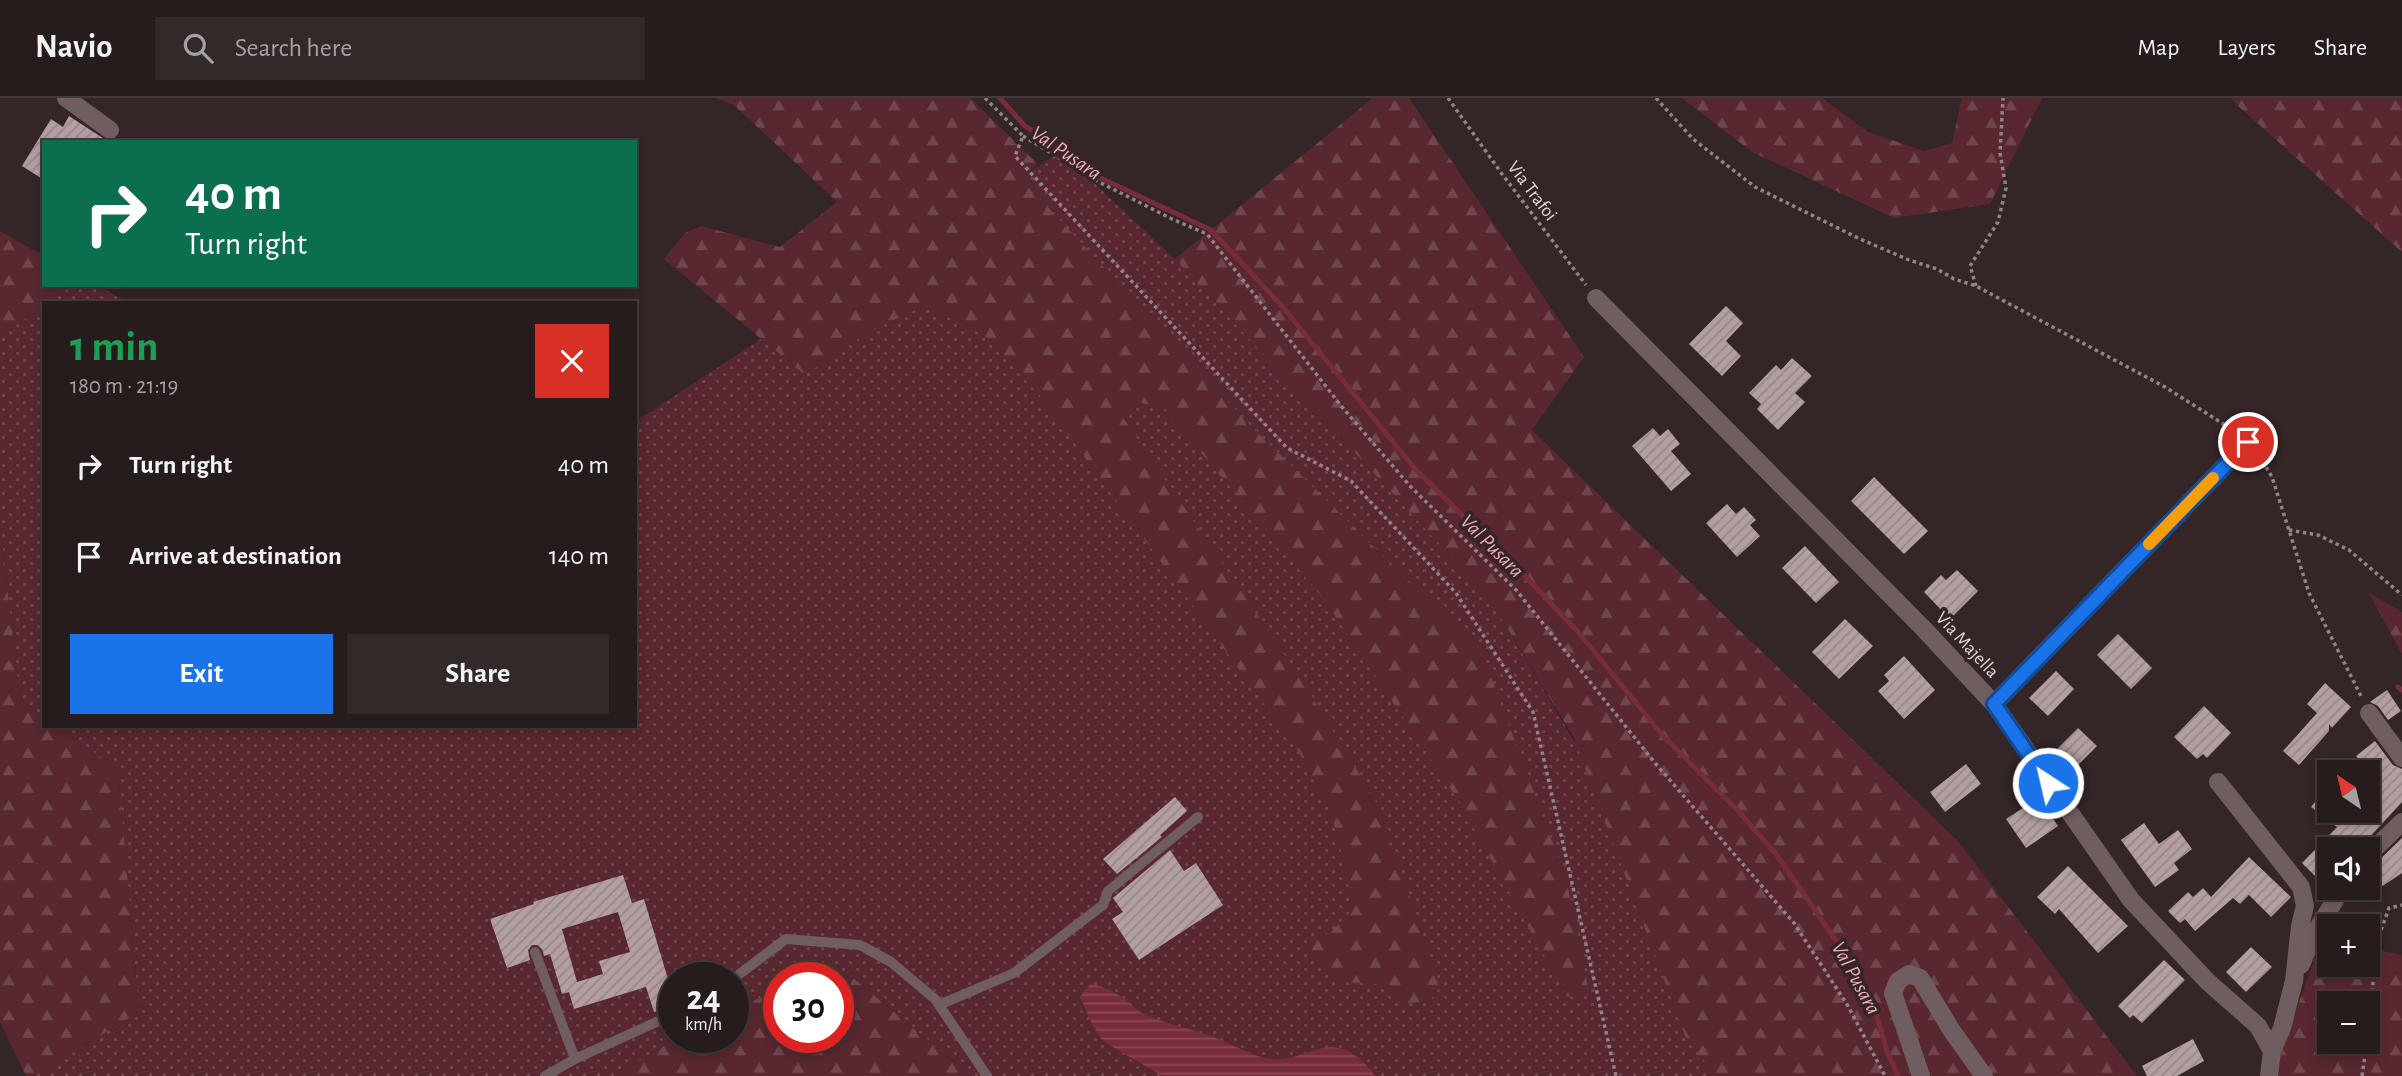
<!DOCTYPE html>
<html lang="en">
<head>
<meta charset="utf-8">
<style>
	body { margin:0; font-family:"Alegreya Sans",sans-serif; background:#332929; color:#f1f3f6; height:100vh; display:flex; flex-direction:column; font-size:26px; white-space:nowrap }
	* { box-sizing:border-box; margin:0 }
	p { font-size:23px; color:#a4a1a3 }
	.icon { flex:none; width:38px; height:38px; fill:none; stroke:currentColor; stroke-width:2; stroke-linecap:round; stroke-linejoin:round }
	.map { position:relative; flex:1; overflow:hidden }
	.drawer { position:absolute; left:42px; top:203px; width:595px; height:427px; display:flex; flex-direction:column; background:#271c1c; border-radius:0px; box-shadow:0 4px 10px #0003,0 0 0 2px #433a3b }
	.drawer>* { flex:none }
	.banner { position:absolute; left:42px; top:42px; width:595px; height:147px; border-radius:0px; box-shadow:0 4px 10px #0003,0 0 0 2px #433a3b; background:#0b6e4f; color:#fff; overflow:hidden }
	.needle { width:46px; rotate:325deg }
	.fabs { position:absolute; left:2317px; top:662px; display:grid; gap:14px }
	.fabs a { display:grid; place-items:center; width:63px; height:63px; border-radius:0px; background:#271c1c; box-shadow:0 4px 10px #0003,0 0 0 2px #433a3b; font-size:35px }
	.speed { position:absolute; left:658px; top:864px; display:flex; gap:14px; font-size:35px; font-weight:700; text-align:center }
	.speed>* { display:grid; place-content:center; width:91px; height:91px; border-radius:50%; background:#271c1c; box-shadow:0 4px 10px #0003,0 0 0 2px #433a3b; line-height:1 }
	.speed small { font-size:18px; font-weight:400 }
	.speed .limit { border:10px solid #d22; background:#fff; color:#111 }
	.pin { position:absolute; display:grid; place-items:center; width:60px; height:60px; color:#fff; margin:-30px; border:4px solid #fff; border-radius:50%; box-shadow:0 2px 7px #0007 }
	.me { position:absolute; width:77px; margin:-38px; rotate:325deg; stroke-linejoin:round; filter:drop-shadow(0 0 5px #0008) }
	.turn { display:flex; align-items:center; gap:24px; height:147px; padding:0 28px; font-size:32px }
	.turn .icon { width:91px; height:91px; stroke-width:2.5 }
	.turn b { display:block; font-size:49px; line-height:60px }
	.round { display:grid; place-items:center; flex:none; width:74px; height:74px; border-radius:0px; background:#332929 }
	.summary { display:flex; align-items:center; justify-content:space-between; height:119px; padding:0 28px }
	h1 { font-size:42px; font-weight:700; line-height:52px; color:#1e9e55 }
	.primary-button { display:flex; gap:14px; margin-top:auto; padding:14px 28px }
	.primary-button a { flex:1; height:80px; border-radius:0px; background:#1a73e8; color:#fff; font-size:28px; font-weight:700; line-height:80px; text-align:center }
	.primary-button a+a { background:#332929; color:#f1f3f6 }
	ul { padding:0; list-style:none }
	li { display:flex; align-items:center; gap:21px; height:91px; padding:0 28px }
	li div { flex:1 }
	li b { display:block; font-size:26px }
	li em { font-style:normal }
	header { display:flex; align-items:center; gap:42px; box-sizing:border-box; height:98px; padding:0 35px; background:#271c1c; border-bottom:2px solid #433a3b }
	header strong { font-size:33px }
	nav { display:flex; gap:38px; margin-inline-start:auto; font-size:24px }
	.search { width:490px; height:63px; background:#332929; display:flex; align-items:center; gap:18px; box-sizing:border-box; padding:0 24px; border-radius:0px; color:#a4a1a3; font-size:26px }
	.map>svg:first-child { display:block }
</style>
</head>
<body>
<header>
<strong>Navio</strong>
<div class="search"><svg class="icon" aria-label="search" viewBox="0 0 24 24"><circle cx="10" cy="10" r="6"/><path d="M15 15l6 6"/></svg>Search here</div>
<nav><a>Map</a><a>Layers</a><a>Share</a></nav>
</header>
<div class="map">
<svg width="2402" height="978" viewBox="0 0 2402 978">
	<defs>
		<pattern id="grass-dots" width="8" height="8" patternUnits="userSpaceOnUse" patternTransform="scale(1.75)"><rect width="8" height="8" fill="#58272f"/><path d="M2 2h.1M6 6h.1" fill="none" stroke="#70464d" stroke-width="1.8" stroke-linecap="round"/></pattern>
		<pattern id="forest-firs" width="22" height="20" patternUnits="userSpaceOnUse" patternTransform="scale(1.75)"><rect width="22" height="20" fill="#58272f"/><path d="M5 1l3.5 6h-7zM16 11l3.5 6h-7z" fill="#70464d"/></pattern>
		<pattern id="water-rules" width="6" height="5" patternUnits="userSpaceOnUse" patternTransform="scale(1.75)"><rect width="6" height="5" fill="#782c3b"/><path d="M0 2.5h6" fill="none" stroke="#8b4a57"/></pattern>
		<pattern id="building-hatch" width="6" height="6" patternUnits="userSpaceOnUse" patternTransform="scale(1.75)"><rect width="6" height="6" fill="#b39ea0"/><path d="M-1 1l2-2M0 6l6-6M5 7l2-2" fill="none" stroke="#978788"/></pattern>
	</defs>
	<rect width="100%" height="100%" fill="#342526"/>
	<path fill="url(#grass-dots)" d="M 1061,54 L 1175,161 L 1487,497 L 1774,978 L 971,978 L 845,873 L 821,880 L 779,880 L 779,894 L 733,909 L 733,880 L 674,880 L 674,940 L 677,940 L 614,978 L 34,978 L 139,914 L 118,671 L 57,628 L 635,628 L 635,324 L 799,216 Z
		M 73,187 L 96,187 L 130,205 L 48,205 Z
		M 44,208 L 44,619 L 20,602 L 0,424 L 0,238 Z"/>
	<path fill="url(#forest-firs)" fill-rule="evenodd" d="M 716,0 L 970,0 L 1038,66 L 1021,80 L 1256,333 L 1482,555 L 1566,780 L 1590,898 L 1567,899 L 1460,705 L 1326,504 L 1163,309 L 1134,303 L 1122,318 L 1305,587 L 1380,710 L 1439,888 L 1431,902 L 1406,906 L 1376,886 L 1340,884 L 1328,878 L 1317,862 L 1309,855 L 1310,842 L 1331,834 L 1350,814 L 1348,780 L 1331,714 L 1299,654 L 1041,299 L 984,237 L 924,208 L 870,233 L 805,277 L 664,161 L 685,135 L 701,128 L 780,149 L 837,104 L 734,7 Z
		M 1373,0 L 1409,0 L 1584,259 L 1532,332 L 1958,743 L 2137,978 L 1716,978 L 1685,938 L 1574,640 L 1487,497 L 1175,161 Z
		M 1682,0 L 1822,0 L 1868,34 L 1924,53 L 1952,45 L 1962,0 L 2042,0 L 1990,106 L 1894,120 L 1752,54 Z
		M 2231,0 L 2402,0 L 2402,154 L 2237,7 Z
		M 0,133 L 44,158 L 44,187 L 73,187 L 48,205 L 44,205 L 44,208 L 0,238 Z
		M 0,424 L 20,602 L 44,619 L 44,628 L 57,628 L 118,671 L 139,914 L 34,978 L 26,978 L 0,924 Z
		M 2368,494 L 2402,514 L 2402,556 Z
		M 2321,842 L 2329,843 L 2329,866 L 2368,866 L 2368,850 L 2402,857 L 2402,978 L 2273,978 ZM 2329,905 L 2368,905 L 2368,943 L 2329,943 Z
		M 845,873 L 971,978 L 614,978 L 677,940 L 733,940 L 733,909 L 779,894 L 779,940 L 838,940 L 838,880 L 821,880 Z"/>
	<path fill="url(#water-rules)" d="M 1091,886 C 1103,888 1115,894 1125,901 C 1131,906 1136,912 1142,915 C 1168,927 1197,932 1224,943 C 1237,949 1250,956 1264,960 C 1301,970 1324,930 1361,962 C 1366,967 1371,971 1375,978 L 1162,978 L 1103,943 L 1092,926 L 1081,901 L 1083,894 Z"/>
	<g fill="none" stroke-linecap="round" stroke-linejoin="round">
		<path stroke="#782c3b" stroke-width="5" d="M 1000,0 L 1024,27 L 1092,76 L 1211,132 L 1281,207 L 1416,372 L 1528,481 L 1579,535 L 1664,639 L 1740,715 L 1776,756 L 1853,867 L 1873,905 L 1887,953 L 1898,978
			M 2398,589 L 2402,592"/>
	</g>
	<path fill="url(#building-hatch)" fill-rule="evenodd" d="M 69,18 L 109,44 L 44,44 L 44,82 L 22,68 L 51,21 L 63,29 Z
		M 1726,208 L 1743,225 L 1726,243 L 1741,258 L 1722,278 L 1689,246 Z
		M 1792,260 L 1812,278 L 1795,295 L 1805,304 L 1778,332 L 1757,311 L 1761,306 L 1749,295 L 1776,267 L 1781,272 Z
		M 1653,330 L 1660,338 L 1668,331 L 1680,346 L 1671,353 L 1691,376 L 1671,393 L 1632,348 Z
		M 1874,379 L 1928,433 L 1904,456 L 1851,403 Z
		M 1727,406 L 1736,416 L 1744,409 L 1756,422 L 1750,427 L 1760,438 L 1737,459 L 1706,425 Z
		M 1805,448 L 1839,484 L 1816,505 L 1782,470 Z
		M 1957,472 L 1978,493 L 1950,521 L 1924,494 L 1941,477 L 1946,482 Z
		M 1845,521 L 1873,548 L 1839,581 L 1812,554 Z
		M 2118,536 L 2152,570 L 2131,591 L 2097,557 Z
		M 1904,558 L 1935,592 L 1904,621 L 1878,593 L 1889,583 L 1884,577 Z
		M 2056,573 L 2074,591 L 2048,618 L 2029,600 Z
		M 2325,585 L 2351,609 L 2332,630 L 2329,626 L 2329,633 L 2299,667 L 2283,653 L 2317,615 L 2307,606 Z
		M 2387,592 L 2401,613 L 2388,622 L 2378,608 L 2370,604 Z
		M 2204,608 L 2231,635 L 2207,660 L 2203,656 L 2197,661 L 2174,639 Z
		M 2078,630 L 2097,648 L 2074,671 L 2056,652 Z
		M 2375,643 L 2393,667 L 2402,671 L 2402,704 L 2359,751 L 2329,751 L 2328,791 L 2302,765 L 2337,729 L 2311,709 L 2329,687 L 2329,712 L 2368,712 L 2368,699 L 2381,686 L 2356,658 Z
		M 1966,666 L 1981,686 L 1945,714 L 1930,694 Z
		M 1175,699 L 1187,713 L 1160,737 L 1162,739 L 1117,776 L 1103,761 Z
		M 2035,702 L 2042,713 L 2046,710 L 2058,728 L 2026,750 L 2006,721 Z
		M 2144,725 L 2159,746 L 2178,732 L 2192,751 L 2174,765 L 2179,772 L 2155,789 L 2121,742 Z
		M 2402,740 L 2402,775 L 2375,793 L 2368,782 L 2368,768 L 2376,765 Z
		M 1170,752 L 1184,773 L 1196,765 L 1223,807 L 1139,862 L 1112,821 L 1123,814 L 1113,800 Z
		M 2249,759 L 2291,799 L 2271,819 L 2249,797 L 2240,806 L 2233,800 L 2195,833 L 2185,821 L 2180,825 L 2168,813 L 2188,794 L 2193,799 L 2203,790 L 2211,799 Z
		M 2068,768 L 2128,828 L 2098,855 L 2059,811 L 2055,816 L 2037,799 Z
		M 623,777 L 632,805 L 644,801 L 674,901 L 674,908 L 654,914 L 646,889 L 574,911 L 569,894 L 562,896 L 550,856 L 544,858 L 542,851 L 537,847 L 532,847 L 528,852 L 530,862 L 507,870 L 490,821 L 534,806 L 533,804 ZM 618,814 L 630,854 L 599,863 L 603,876 L 577,884 L 562,831 Z
		M 2251,849 L 2272,869 L 2246,894 L 2226,874 Z
		M 2164,862 L 2185,882 L 2142,925 L 2133,917 L 2130,920 L 2118,908 Z
		M 2193,941 L 2204,963 L 2177,978 L 2147,978 L 2142,968 Z"/>
	<g fill="none" stroke-linecap="round" stroke-linejoin="round">
		<path stroke="#918485" stroke-width="3.5" stroke-dasharray="3.5 3.5" stroke-linecap="butt" d="M 985,0 L 1023,38 L 1015,58 L 1287,350 L 1351,383 L 1456,495 L 1533,614 L 1616,978
			M 1448,0 L 1502,76 L 1586,187
			M 1656,0 L 1693,41 L 1755,89 L 1860,141 L 1909,162 L 1937,171 L 1954,181 L 1976,188 L 2165,289 L 2236,334
			M 1023,38 L 1099,84 L 1172,121 L 1207,136 L 1342,309 L 1410,388 L 1517,493 L 1655,665 L 1794,825 L 1848,908 L 1885,978
			M 1976,188 L 1970,168 L 1998,124 L 2006,90 L 2000,55 L 2003,0
			M 2259,357 L 2272,379 L 2309,495 L 2362,600
			M 2289,432 L 2318,437 L 2349,452 L 2402,497
			M 2368,936 L 2375,863 L 2379,838 L 2389,810 L 2402,807
			M 2362,978 L 2367,943"/>
		<path stroke="#705d5f" stroke-width="10" d="M 535,854 L 575,961
			M 733,881 L 786,841 L 860,847 L 891,864 L 935,901 L 987,978
			M 939,907 L 1014,875 L 1103,807 L 1108,793 L 1198,719
			M 545,978 L 575,961 L 674,916"/>
		<path stroke="#705d5f" stroke-width="18" d="M 66,0 L 110,32
			M 1596,200 L 1922,529 L 1994,606 L 2131,802 L 2207,883 L 2258,928 L 2272,953
			M 1994,606 L 2248,344
			M 2369,615 L 2402,660
			M 2218,684 L 2301,789 L 2305,808 L 2300,828 L 2294,883 L 2282,930 L 2272,953 L 2269,978
			M 2368,757 L 2402,724
			M 2301,867 L 2313,838 L 2343,789
			M 1921,978 L 1893,895 L 1898,883 L 1909,876 L 1920,880 L 1952,933 L 1984,978"/>
	</g>
	<g fill="none" stroke-linecap="round" stroke-linejoin="round">
		<g stroke="#114b97" stroke-width="18">
			<path id="route" d="M 2048,685 L 1994,606 L 2248,344"/>
		</g>
		<use href="#route" stroke="#1a73e8" stroke-width="12"/>
		<path stroke="#f59e0b" stroke-width="12" d="M 2149,446 L 2213,380"/>
	</g>
	<g text-anchor="middle" dominant-baseline="central" stroke-width="7" stroke-linejoin="round" paint-order="stroke">
		<g font-size="19" fill="#e3d8d9" stroke="#342526">
			<text transform="translate(1532 93) rotate(53)">Via Trafoi</text>
			<text transform="translate(1967 547) rotate(47)">Via Majella</text>
		</g>
		<g font-size="21" font-style="italic" fill="#f1acb4" stroke="#342526">
			<text transform="translate(1066 55) rotate(34)">Val Pusara</text>
			<text transform="translate(1492 448) rotate(45)">Val Pusara</text>
			<text transform="translate(1856 880) rotate(61)">Val Pusara</text>
		</g>
	</g>
</svg>
<div class="fabs">
<a><svg class="needle" viewBox="-14 -14 28 28"><path d="M0-13l5 13h-10z" fill="#e53935"/><path d="M0 13l5-13h-10z" fill="#a4a1a3"/></svg></a>
<a><svg class="icon" aria-label="sound" viewBox="0 0 24 24"><path d="M4 9h4l5-4v14l-5-4H4zM17 9q2 3 0 6"/></svg></a>
<a>+</a>
<a>−</a>
</div>
<div class="speed"><div>24<small>km/h</small></div><div class="limit">30</div></div>
<div class="pin" style="left:2248px;top:344px;background:#d93025"><svg class="icon" aria-label="arrive" viewBox="0 0 24 24"><path d="M6 21V4h12l-3 4 3 4H6"/></svg></div>
<svg class="me" style="left:2048px;top:685px" viewBox="-20 -20 40 40"><circle r="17" fill="#1a73e8" stroke="#fff" stroke-width="3"/><path d="M0-11L8 9 0 5-8 9z" fill="#fff"/></svg>
<div class="banner">
<div class="turn"><svg class="icon" aria-label="right" viewBox="0 0 24 24"><path d="M7 20v-9h11M14 6l5 5-5 5"/></svg><div><b>40 m</b>Turn right</div></div>
</div>
<section class="drawer">
<div class="summary"><div><h1>1 min</h1><p>180 m · 21:19</p></div><a class="round" style="background:#d93025;color:#fff"><svg class="icon" aria-label="close" viewBox="0 0 24 24"><path d="M6 6l12 12M18 6L6 18"/></svg></a></div>
<ul>
<li><svg class="icon" aria-label="right" viewBox="0 0 24 24"><path d="M7 20v-9h11M14 6l5 5-5 5"/></svg><div><b>Turn right</b></div><em>40 m</em></li>
<li><svg class="icon" aria-label="arrive" viewBox="0 0 24 24"><path d="M6 21V4h12l-3 4 3 4H6"/></svg><div><b>Arrive at destination</b></div><em>140 m</em></li>
</ul>
<div class="primary-button"><a>Exit</a><a>Share</a></div>
</section>
</div>
</body>
</html>
